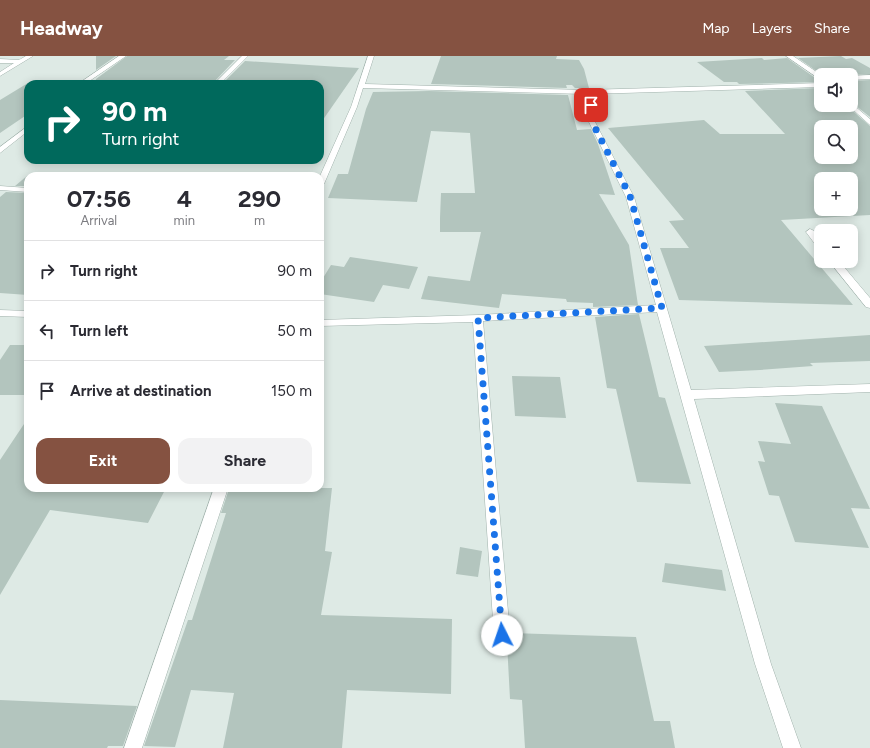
<!DOCTYPE html>
<html lang="en">
<head>
<meta charset="utf-8">
<style>
	body { margin:0; font-family:Figtree,sans-serif; background:#f2f2f3; color:#2b2b33; height:100vh; display:flex; flex-direction:column; font-size:15px; white-space:nowrap }
	* { box-sizing:border-box; margin:0 }
	p { font-size:13px; color:#7c7c81 }
	.icon { flex:none; width:22px; height:22px; fill:none; stroke:currentColor; stroke-width:2; stroke-linecap:round; stroke-linejoin:round }
	.map { position:relative; flex:1; overflow:hidden }
	.sheet { position:absolute; left:24px; top:116px; width:300px; height:320px; display:flex; flex-direction:column; background:#fff; border-radius:12px; box-shadow:0 2px 10px #0003 }
	.sheet>* { flex:none }
	.top-card { position:absolute; left:24px; top:24px; width:300px; height:84px; border-radius:12px; box-shadow:0 2px 10px #0003; background:#00695c; color:#fff; overflow:hidden }
	.tools { position:absolute; left:814px; top:12px; display:grid; gap:8px }
	.tools a { display:grid; place-items:center; width:44px; height:44px; border-radius:8px; background:#fff; box-shadow:0 2px 10px #0003; font-size:20px }
	.pin { position:absolute; display:grid; place-items:center; width:34px; height:34px; color:#fff; margin:-17px; border-radius:8px; box-shadow:0 2px 6px #0006 }
	.me { position:absolute; width:44px; margin:-22px; rotate:356deg; stroke-linejoin:round; filter:drop-shadow(0 0 3px #0008) }
	.turn { display:flex; align-items:center; gap:14px; height:84px; padding:0 12px; font-size:18px }
	.turn .icon { width:52px; height:52px; stroke-width:2.5 }
	.turn b { display:block; font-size:28px; line-height:34px }
	.eta { display:flex; justify-content:space-evenly; align-items:center; height:68px; text-align:center }
	.eta b { font-size:24px; font-weight:700; line-height:28px }
	.cta { display:flex; gap:8px; margin-top:auto; padding:8px 12px }
	.cta a { flex:1; height:46px; border-radius:12px; background:#855241; color:#fff; font-size:16px; font-weight:700; line-height:46px; text-align:center }
	.cta a+a { background:#f2f2f3; color:#2b2b33 }
	ul { padding:0; list-style:none }
	li { display:flex; align-items:center; gap:12px; height:60px; padding:0 12px; border-top:1px solid #e1e1e2 }
	li div { flex:1 }
	li b { display:block; font-size:15px }
	li em { font-style:normal }
	header { display:flex; align-items:center; gap:24px; box-sizing:border-box; height:56px; padding:0 20px; background:#855241; color:#fff }
	header strong { font-size:19px }
	nav { display:flex; gap:22px; margin-inline-start:auto; font-size:14px }
	.map>svg:first-child { display:block }
</style>
</head>
<body>
<header>
<strong>Headway</strong>
<nav><a>Map</a><a>Layers</a><a>Share</a></nav>
</header>
<div class="map">
<svg width="870" height="692" viewBox="0 0 870 692">
	<rect width="100%" height="100%" fill="#deeae5"/>
	<path fill="#b3c5be" fill-rule="evenodd" d="M 96,0 L 116,0 L 96,14 Z
		M 127,0 L 229,0 L 224,4 L 235,4 L 212,28 L 95,28 L 96,23 Z
		M 441,0 L 557,0 L 556,3 L 579,4 L 584,13 L 589,32 L 575,32 L 572,29 L 566,29 L 567,32 L 431,28 Z
		M 841,0 L 846,3 L 852,2 L 870,12 L 870,18 L 822,19 L 798,2 Z
		M 762,2 L 764,4 L 787,2 L 821,26 L 739,28 L 737,26 L 724,26 L 697,6 Z
		M 245,5 L 340,11 L 359,12 L 320,68 L 320,28 L 222,28 Z
		M 870,24 L 870,61 L 851,46 L 851,25 Z
		M 28,27 L 28,58 L 0,77 L 0,44 Z
		M 821,32 L 821,49 L 846,49 L 870,70 L 870,159 L 781,164 L 853,249 L 679,244 L 660,192 L 689,192 L 669,165 L 684,164 L 608,72 L 704,64 L 720,78 L 785,78 L 745,35 ZM 821,71 L 851,71 L 851,101 L 821,101 ZM 821,123 L 851,123 L 851,153 L 821,153 Z
		M 429,35 L 568,39 L 577,74 L 591,73 L 598,88 L 615,139 L 599,138 L 629,189 L 638,249 L 593,251 L 593,247 L 567,246 L 566,243 L 502,238 L 499,252 L 421,243 L 428,220 L 470,225 L 481,176 L 440,176 L 440,162 L 441,137 L 475,137 L 470,77 L 431,75 L 417,146 L 328,142 L 338,118 L 348,118 L 366,53 L 373,36 Z
		M 28,119 L 28,130 L 15,130 Z
		M 6,136 L 28,137 L 28,239 L 0,237 L 0,141 Z
		M 350,201 L 418,211 L 409,233 L 383,229 L 374,246 L 320,238 L 320,227 L 331,209 L 344,211 Z
		M 639,258 L 659,341 L 665,342 L 691,428 L 637,426 L 616,333 L 607,332 L 595,261 Z
		M 870,279 L 870,305 L 810,307 L 813,310 L 760,314 L 719,316 L 704,290 Z
		M 10,289 L 28,289 L 28,339 L 0,339 L 0,304 Z
		M 512,320 L 560,321 L 566,362 L 515,360 Z
		M 775,347 L 822,350 L 870,453 L 851,452 L 869,492 L 795,486 L 779,440 L 769,439 L 758,405 L 765,406 L 758,385 L 791,388 Z
		M 28,362 L 28,432 L 166,432 L 148,467 L 50,454 L 0,539 L 0,404 Z
		M 248,432 L 332,432 L 325,495 L 332,496 L 321,559 L 452,563 L 451,638 L 347,634 L 342,692 L 223,692 L 234,637 L 191,634 L 175,691 L 144,690 L 188,564 L 192,564 L 226,457 L 221,457 L 229,433 Z
		M 460,491 L 482,495 L 478,521 L 456,518 Z
		M 665,507 L 722,514 L 726,535 L 662,526 Z
		M 511,577 L 636,581 L 654,665 L 670,665 L 675,692 L 525,692 L 522,644 L 510,643 L 507,587 L 509,585 Z
		M 0,644 L 137,650 L 123,690 L 108,690 L 107,692 L 0,692 Z"/>
	<g fill="none" stroke-linecap="round" stroke-linejoin="round">
		<g stroke="#a1b2ac" stroke-width="1">
			<path id="minor" d="M 26,0 L 33,0 L 0,20 L 0,16 L 14,7 L 0,7 L 0,3 L 19,4 Z
				M 119,0 L 126,0 L 85,28 L 78,28 Z
				M 242,0 L 248,0 L 220,28 L 214,28 Z
				M 368,0 L 374,0 L 365,28 L 586,34 L 821,27 L 821,31 L 590,38 L 594,49 L 594,64 L 634,141 L 691,334 L 870,328 L 870,336 L 694,343 L 771,608 L 801,692 L 783,692 L 755,608 L 657,256 L 483,265 L 510,579 L 508,585 L 502,587 L 496,585 L 494,579 L 473,266 L 320,270 L 320,264 L 478,259 L 656,249 L 626,141 L 588,64 L 588,49 L 584,38 L 363,32 L 357,51 L 324,128 L 320,130 L 320,120 L 351,51 Z
				M 786,0 L 793,0 L 821,19 L 821,24 Z
				M 870,19 L 870,23 L 851,24 L 851,20 Z
				M 851,47 L 870,63 L 870,69 L 849,50 L 848,49 L 851,49 Z
				M 28,70 L 28,75 L 0,97 L 0,91 Z
				M 0,130 L 28,132 L 28,136 L 0,134 Z
				M 810,173 C 819,176 821,185 821,193 L 818,192 L 806,176 Z
				M 829,205 L 839,205 L 870,242 L 870,252 L 866,251 Z
				M 0,254 L 28,255 L 28,261 L 0,260 Z
				M 214,432 L 228,432 L 142,692 L 124,692 Z"/>
		</g>
		<use href="#minor" fill="#fff" fill-rule="evenodd"/>
	</g>
	<g fill="none" stroke-linecap="round" stroke-linejoin="round">
		<path stroke="#1a73e8" stroke-width="7" stroke-dasharray="0 12.6" d="M 502,579 L 478,262 L 662,252 L 630,140 L 591,64 L 591,49"/>
	</g>
</svg>
<div class="tools">
<a><svg class="icon" aria-label="sound" viewBox="0 0 24 24"><path d="M4 9h4l5-4v14l-5-4H4zM17 9q2 3 0 6"/></svg></a>
<a><svg class="icon" aria-label="search" viewBox="0 0 24 24"><circle cx="10" cy="10" r="6"/><path d="M15 15l6 6"/></svg></a>
<a>+</a>
<a>−</a>
</div>
<div class="pin" style="left:591px;top:49px;background:#d93025"><svg class="icon" aria-label="arrive" viewBox="0 0 24 24"><path d="M6 21V4h12l-3 4 3 4H6"/></svg></div>
<svg class="me" style="left:502px;top:579px" viewBox="-20 -20 40 40"><circle r="19" fill="#fff"/><path d="M0-13L10 11 0 6-10 11z" fill="#1a73e8"/></svg>
<div class="top-card">
<div class="turn"><svg class="icon" aria-label="right" viewBox="0 0 24 24"><path d="M7 20v-9h11M14 6l5 5-5 5"/></svg><div><b>90 m</b>Turn right</div></div>
</div>
<section class="sheet">
<div class="eta">
<div><b>07:56</b><p>Arrival</p></div>
<div><b>4</b><p>min</p></div>
<div><b>290</b><p>m</p></div>
</div>
<ul>
<li><svg class="icon" aria-label="right" viewBox="0 0 24 24"><path d="M7 20v-9h11M14 6l5 5-5 5"/></svg><div><b>Turn right</b></div><em>90 m</em></li>
<li><svg class="icon" aria-label="left" viewBox="0 0 24 24"><path d="M17 20v-9H6M10 6l-5 5 5 5"/></svg><div><b>Turn left</b></div><em>50 m</em></li>
<li><svg class="icon" aria-label="arrive" viewBox="0 0 24 24"><path d="M6 21V4h12l-3 4 3 4H6"/></svg><div><b>Arrive at destination</b></div><em>150 m</em></li>
</ul>
<div class="cta"><a>Exit</a><a>Share</a></div>
</section>
</div>
</body>
</html>
